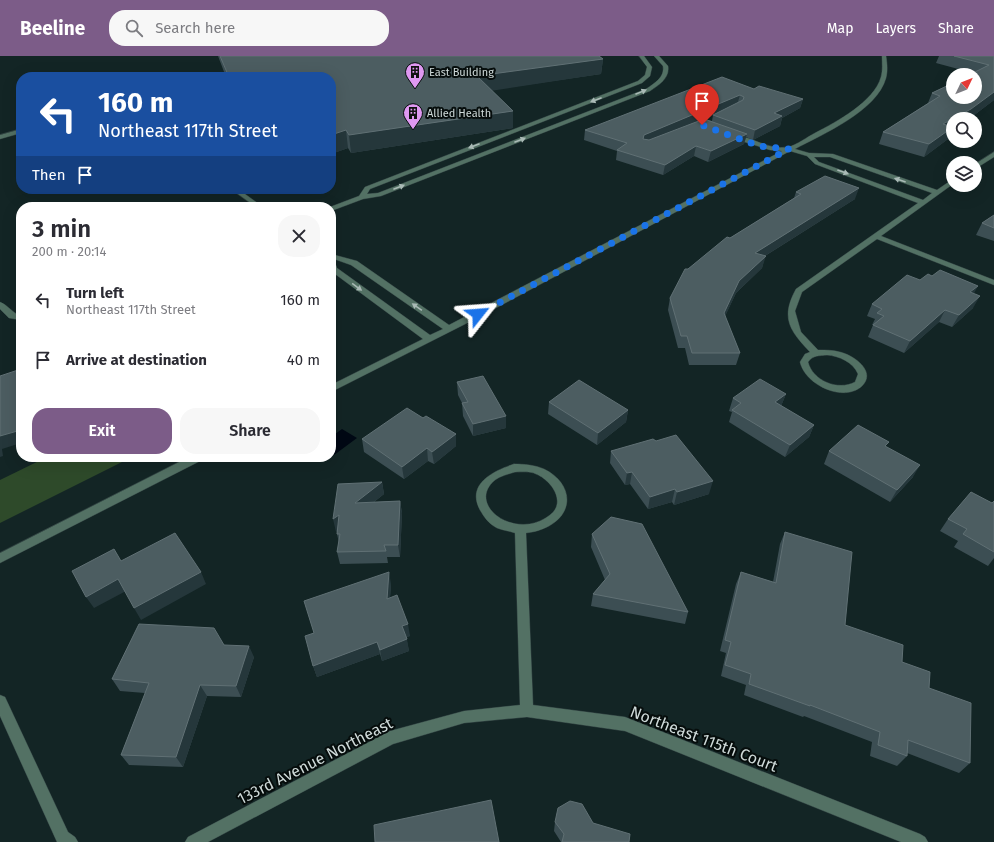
<!DOCTYPE html>
<html lang="en">
<head>
<meta charset="utf-8">
<style>
	body { margin:0; font-family:"Fira Sans",sans-serif; background:#f7f7f7; color:#2b2b33; height:100vh; display:flex; flex-direction:column; font-size:15px; white-space:nowrap }
	* { box-sizing:border-box; margin:0 }
	p { font-size:13px; color:#7c7c81 }
	.icon { flex:none; width:22px; height:22px; fill:none; stroke:currentColor; stroke-width:2; stroke-linecap:round; stroke-linejoin:round }
	.map { position:relative; flex:1; overflow:hidden }
	.side { position:absolute; left:16px; top:146px; width:320px; height:260px; display:flex; flex-direction:column; background:#fff; border-radius:16px; box-shadow:0 4px 16px #0002 }
	.side>* { flex:none }
	.guide { position:absolute; left:16px; top:16px; width:320px; height:122px; border-radius:16px; box-shadow:0 4px 16px #0002; background:#1a4fa0; color:#fff; overflow:hidden }
	.needle { width:26px; rotate:47deg }
	.controls { position:absolute; left:946px; top:12px; display:grid; gap:8px }
	.controls a { display:grid; place-items:center; width:36px; height:36px; border-radius:50%; background:#fff; box-shadow:0 4px 16px #0002; font-size:20px }
	.pin { position:absolute; display:grid; place-items:center; width:34px; height:34px; color:#fff; margin:-41px -17px; border-radius:50% 50% 50% 0; rotate:-45deg; box-shadow:0 0 4px #0007 }
	.pin .icon { rotate:45deg }
	.me { position:absolute; width:44px; margin:-22px; rotate:62deg; stroke-linejoin:round; filter:drop-shadow(0 0 3px #0008) }
	.turn { display:flex; align-items:center; gap:14px; height:84px; padding:0 16px; font-size:18px }
	.turn .icon { width:52px; height:52px; stroke-width:2.5 }
	.turn b { display:block; font-size:28px; line-height:34px }
	.then { display:flex; align-items:center; height:38px; padding:0 16px; background:#0003; gap:8px; font-size:15px }
	.round { display:grid; place-items:center; flex:none; width:42px; height:42px; border-radius:16px; background:#f7f7f7 }
	.summary { display:flex; align-items:center; justify-content:space-between; height:68px; padding:0 16px }
	h1 { font-size:24px; font-weight:600; line-height:30px }
	.action { display:flex; gap:8px; margin-top:auto; padding:8px 16px }
	.action a { flex:1; height:46px; border-radius:16px; background:#7c5c88; color:#fff; font-size:16px; font-weight:600; line-height:46px; text-align:center }
	.action a+a { background:#f7f7f7; color:#2b2b33 }
	ul { padding:0; list-style:none }
	li { display:flex; align-items:center; gap:12px; height:60px; padding:0 16px }
	li div { flex:1 }
	li b { display:block; font-size:15px }
	li em { font-style:normal }
	header { display:flex; align-items:center; gap:24px; box-sizing:border-box; height:56px; padding:0 20px; background:#7c5c88; color:#fff }
	header strong { font-size:19px }
	nav { display:flex; gap:22px; margin-inline-start:auto; font-size:14px }
	.search { width:280px; height:36px; background:#f7f7f7; display:flex; align-items:center; gap:10px; box-sizing:border-box; padding:0 14px; border-radius:16px; color:#7c7c81; font-size:15px }
	.map>svg:first-child { display:block }
</style>
</head>
<body>
<header>
<strong>Beeline</strong>
<div class="search"><svg class="icon" aria-label="search" viewBox="0 0 24 24"><circle cx="10" cy="10" r="6"/><path d="M15 15l6 6"/></svg>Search here</div>
<nav><a>Map</a><a>Layers</a><a>Share</a></nav>
</header>
<div class="map">
<svg width="994" height="786" viewBox="0 0 994 786">
	<rect width="100%" height="100%" fill="#132525"/>
	<path fill="#2e4a2a" d="M 47,401 L 132,401 L 0,467 L 0,424 Z"/>
	<path fill="#000814" d="M 342,373 L 357,382 L 326,405 L 320,401 L 331,401 L 331,381 Z"/>
	<g fill="none" stroke-linecap="round" stroke-linejoin="round">
		<g stroke="#314242" stroke-width="1">
			<path id="minor" d="M 639,0 L 644,0 L 652,11 L 650,20 L 642,27 L 370,133 L 367,138 L 378,137 L 646,33 C 655,27 665,21 663,10 L 654,0 L 659,0 L 668,10 C 670,22 659,29 650,35 L 381,140 L 363,143 L 331,155 L 330,151 L 359,140 L 365,131 L 638,25 L 645,19 L 647,11 Z
				M 882,0 L 886,0 C 887,7 888,14 886,22 C 877,55 823,78 795,93 L 809,97 L 833,98 L 937,134 L 953,123 L 953,128 L 881,180 L 994,224 L 994,229 L 877,183 L 802,236 L 795,255 L 801,276 L 818,294 C 826,294 833,294 840,296 C 853,299 877,315 862,330 C 844,347 805,329 800,306 L 805,298 L 810,296 C 790,275 780,262 796,233 L 918,147 L 815,108 L 807,100 L 790,95 L 481,260 L 331,336 L 331,329 L 423,283 L 331,215 L 331,198 L 357,205 L 449,269 L 782,95 L 770,94 L 732,82 L 732,80 C 749,78 768,95 788,91 C 797,89 807,81 815,77 C 836,66 874,46 881,21 C 883,14 882,7 882,0 ZM 814,101 L 830,101 L 932,137 L 923,144 L 819,106 ZM 334,203 L 351,209 L 443,273 L 430,279 L 337,212 ZM 827,299 C 839,300 853,306 858,318 L 855,326 C 838,335 813,325 808,306 C 813,299 819,300 827,299 Z
				M 21,73 L 21,77 L 0,83 L 0,79 Z
				M 994,96 L 994,101 L 975,113 L 975,108 Z
				M 231,133 L 238,133 L 263,151 L 256,151 Z
				M 0,246 C 8,249 12,257 21,260 L 21,264 L 9,262 L 0,253 Z
				M 189,401 L 203,401 L 202,404 L 0,507 L 0,497 Z
				M 514,408 C 524,408 535,409 544,413 C 571,426 576,455 549,470 C 541,474 535,476 526,477 L 533,649 L 625,661 L 920,778 L 925,781 L 928,786 L 901,786 L 625,675 L 527,661 L 464,667 L 393,688 L 208,786 L 185,786 L 188,781 L 390,675 L 464,655 L 520,649 L 515,477 C 509,475 502,474 497,472 C 489,468 484,461 480,454 C 466,428 493,415 514,408 ZM 515,416 C 522,416 530,415 536,418 C 551,424 567,446 550,459 C 516,486 465,449 495,424 C 500,420 509,418 515,416 Z
				M 0,639 L 5,641 L 68,776 L 75,781 L 78,786 L 57,786 L 0,660 Z"/>
		</g>
		<use href="#minor" fill="#537164" fill-rule="evenodd"/>
	</g>
	<path fill="#3c4e53" fill-rule="evenodd" d="M 218,0 L 599,0 L 603,3 L 601,18 L 491,34 L 513,55 L 513,72 L 351,97 L 348,92 L 331,98 L 331,21 L 226,21 Z
		M 939,0 L 994,0 L 994,44 L 969,63 L 953,63 L 953,72 L 952,72 L 948,83 L 924,101 L 879,88 L 883,76 L 928,47 L 932,37 L 973,17 L 936,7 Z
		M 754,33 L 803,43 L 800,52 L 782,62 L 780,70 L 753,84 L 746,81 L 744,88 L 708,106 L 694,100 L 663,119 L 616,104 L 617,95 L 584,84 L 585,74 ZM 713,59 L 712,65 L 705,63 Z
		M 796,136 L 855,143 L 765,200 L 762,212 L 736,237 L 725,260 L 740,297 L 736,309 L 689,309 L 685,292 L 678,292 L 668,254 L 670,242 L 688,213 L 730,182 L 794,142 Z
		M 994,159 L 994,185 L 976,179 L 982,167 Z
		M 920,224 L 974,238 L 973,252 L 952,271 L 939,266 L 904,297 L 868,281 L 873,269 L 872,269 L 875,263 L 867,260 L 872,248 Z
		M 457,326 L 506,372 L 473,380 L 463,360 L 462,347 L 458,339 Z
		M 786,338 L 781,350 L 814,369 L 809,381 L 785,401 L 729,366 L 732,356 L 729,355 L 733,342 Z
		M 549,346 L 628,354 L 626,366 L 597,389 L 548,358 Z
		M 423,362 L 456,378 L 456,390 L 434,408 L 428,405 L 404,423 L 364,396 L 362,383 Z
		M 656,385 L 709,438 L 674,449 L 672,446 L 648,453 L 630,428 L 625,429 L 610,407 L 611,395 Z
		M 887,391 L 913,421 L 890,446 L 824,408 L 829,395 Z
		M 382,426 L 384,438 L 374,446 L 400,445 L 402,457 L 400,501 L 387,501 L 388,507 L 340,508 L 337,496 L 339,487 L 337,478 L 337,475 L 336,476 Z
		M 994,445 L 994,502 L 988,510 L 954,491 L 958,485 L 940,475 L 948,463 L 992,447 Z
		M 785,476 L 845,569 L 902,606 L 929,632 L 970,707 L 959,717 L 907,697 L 907,700 L 897,710 L 870,700 L 872,686 L 804,660 L 803,661 L 744,639 L 746,629 L 721,620 L 726,597 L 720,595 L 736,528 L 741,516 L 773,526 L 780,488 Z
		M 592,478 L 688,556 L 685,568 L 591,550 L 593,538 L 605,524 L 591,491 Z
		M 391,528 L 390,542 L 410,580 L 406,581 L 409,595 L 382,605 L 380,598 L 317,621 L 313,610 L 314,577 Z
		M 224,589 L 254,601 L 241,641 L 207,640 L 183,711 L 129,709 L 121,699 L 145,637 L 120,635 L 112,623 Z
		M 555,766 L 593,767 L 629,786 L 561,786 L 554,775 Z"/>
	<path fill="#25373b" d="M 603,3 L 601,18 L 477,37 L 477,20 Z
		M 994,36 L 994,44 L 969,63 L 953,63 L 953,72 L 952,72 L 948,83 L 924,101 L 929,88 L 943,68 Z
		M 740,39 L 737,49 L 642,90 L 644,79 Z
		M 803,43 L 800,52 L 782,62 L 780,70 L 753,84 L 755,74 L 774,57 Z
		M 513,55 L 513,72 L 351,97 L 349,79 Z
		M 346,74 L 348,92 L 331,98 L 331,79 Z
		M 747,78 L 744,88 L 708,106 L 711,95 Z
		M 696,90 L 694,100 L 663,119 L 665,109 Z
		M 859,132 L 855,143 L 752,208 L 755,197 Z
		M 766,200 L 762,212 L 736,237 L 721,269 L 724,257 L 739,225 Z
		M 978,230 L 972,241 L 970,236 Z
		M 980,240 L 973,252 L 952,271 L 959,259 Z
		M 945,254 L 939,266 L 904,297 L 910,285 Z
		M 786,338 L 781,350 L 775,346 Z
		M 628,354 L 626,366 L 597,389 L 598,377 Z
		M 506,360 L 506,372 L 473,380 L 473,368 Z
		M 814,369 L 809,381 L 785,401 L 790,389 Z
		M 21,374 L 21,387 L 2,393 L 3,400 L 0,401 L 0,380 Z
		M 456,378 L 456,390 L 434,408 L 432,396 Z
		M 427,392 L 428,405 L 404,423 L 402,411 Z
		M 920,409 L 913,421 L 890,446 L 897,434 Z
		M 632,416 L 630,428 L 625,429 L 627,417 Z
		M 713,425 L 709,438 L 674,449 L 677,436 Z
		M 382,426 L 384,438 L 357,459 L 355,447 Z
		M 675,433 L 672,446 L 648,453 L 650,441 Z
		M 400,445 L 402,457 L 400,501 L 398,489 Z
		M 339,459 L 342,471 L 336,476 L 333,463 Z
		M 201,516 L 206,528 L 141,564 L 134,552 Z
		M 389,516 L 391,528 L 389,555 L 387,543 Z
		M 118,523 L 126,535 L 94,552 L 86,541 Z
		M 408,568 L 410,580 L 404,582 L 402,570 Z
		M 407,583 L 409,595 L 382,605 L 380,594 Z
		M 377,586 L 380,598 L 317,621 L 313,610 Z
		M 249,590 L 254,601 L 241,641 L 236,630 Z
		M 200,629 L 207,640 L 183,711 L 176,701 Z"/>
	<path fill="#4c5d61" stroke="#607074" d="M 220,0 L 599,0 L 603,3 L 477,20 L 513,55 L 349,79 L 346,74 L 331,79 L 331,21 L 229,21 Z
		M 954,0 L 994,0 L 994,36 L 971,53 L 943,68 L 953,71 L 929,88 L 883,76 L 940,40 L 932,37 L 953,27 L 953,41 L 975,41 L 975,19 L 969,19 L 989,9 Z
		M 722,21 L 754,33 L 759,30 L 803,43 L 774,57 L 782,60 L 755,74 L 713,59 L 743,44 L 744,41 L 740,39 L 644,79 L 643,83 L 649,84 L 704,63 L 747,78 L 711,95 L 696,90 L 665,109 L 617,94 L 627,87 L 585,74 Z
		M 825,120 L 859,132 L 755,197 L 766,200 L 739,225 L 724,257 L 740,297 L 692,297 L 687,280 L 681,280 L 670,242 L 685,213 L 688,213 L 727,181 L 730,182 L 801,138 L 796,136 Z
		M 994,159 L 994,172 L 982,167 Z
		M 940,214 L 978,230 L 970,236 L 980,240 L 959,259 L 945,254 L 910,285 L 873,269 L 884,260 L 877,257 L 882,253 L 872,248 L 907,219 L 920,224 L 928,218 L 932,220 Z
		M 21,313 L 21,374 L 0,380 L 0,320 Z
		M 483,320 L 506,360 L 473,368 L 462,347 L 468,346 L 457,326 Z
		M 760,323 L 786,338 L 775,346 L 814,369 L 790,389 L 732,354 L 741,347 L 733,342 Z
		M 579,324 L 628,354 L 598,377 L 549,346 Z
		M 407,352 L 423,362 L 426,360 L 456,378 L 432,396 L 427,392 L 402,411 L 362,383 Z
		M 858,369 L 889,386 L 885,390 L 920,409 L 897,434 L 829,395 Z
		M 676,379 L 713,425 L 677,436 L 675,433 L 650,441 L 632,416 L 627,417 L 611,395 L 653,383 L 656,385 Z
		M 382,426 L 355,447 L 400,445 L 398,489 L 384,489 L 386,495 L 337,496 L 340,478 L 337,478 L 339,459 L 333,463 L 338,428 Z
		M 971,436 L 992,447 L 994,445 L 994,496 L 963,478 L 967,473 L 948,463 Z
		M 611,461 L 642,468 L 688,556 L 593,538 L 610,518 L 592,478 Z
		M 785,476 L 852,496 L 845,569 L 903,589 L 902,606 L 930,616 L 929,632 L 971,647 L 970,707 L 908,684 L 907,700 L 878,689 L 880,676 L 810,649 L 810,650 L 749,628 L 751,618 L 725,609 L 731,586 L 725,584 L 741,516 L 776,527 Z
		M 175,477 L 201,516 L 134,552 L 118,523 L 86,541 L 72,515 L 114,493 L 121,505 Z
		M 389,516 L 387,543 L 397,539 L 408,568 L 402,570 L 407,583 L 380,594 L 377,586 L 313,610 L 305,580 L 314,577 L 304,545 Z
		M 139,568 L 214,572 L 224,589 L 249,590 L 236,630 L 200,629 L 176,701 L 121,699 L 149,627 L 112,623 Z
		M 491,744 L 499,786 L 375,786 L 374,769 Z
		M 570,745 L 582,748 L 593,767 L 630,778 L 629,786 L 562,786 L 564,778 L 555,766 L 558,752 Z"/>
	<defs><path id="oneway-solid" d="M-6-.8H1V-3.2L6.5 0L1 3.2V.8H-6Z"/></defs>
	<g fill="#aabab6">
		<use href="#oneway-solid" transform="translate(641 36) rotate(-22)"/>
		<use href="#oneway-solid" transform="translate(596 44) rotate(159)"/>
		<use href="#oneway-solid" transform="translate(520 84) rotate(-21)"/>
		<use href="#oneway-solid" transform="translate(474 90) rotate(159)"/>
		<use href="#oneway-solid" transform="translate(843 116) rotate(20)"/>
		<use href="#oneway-solid" transform="translate(900 124) rotate(-161)"/>
		<use href="#oneway-solid" transform="translate(399 131) rotate(-21)"/>
		<use href="#oneway-solid" transform="translate(357 231) rotate(36)"/>
		<use href="#oneway-solid" transform="translate(417 251) rotate(-145)"/>
	</g>
	<g fill="none" stroke-linecap="round" stroke-linejoin="round">
		<path stroke="#1a73e8" stroke-width="7" stroke-dasharray="0 12.6" d="M 478,258 L 789,93 L 759,90 L 702,69"/>
	</g>
	<defs>
		<g id="building-pin" transform="scale(1)"><path d="M0 17L-7.5 6A9.5 9.5 0 1 1 7.5 6Z" fill="#df98f1" stroke="#060d0c"/><path d="M-4-6H4V6H1V3H-1V6H-4ZM-2.5-4.3h1.7v1.8h-1.7ZM.8-4.3h1.7v1.8H.8ZM-2.5-1h1.7V.8h-1.7ZM.8-1h1.7V.8H.8Z" fill="#111"/></g>
	</defs>
	<g fill-rule="evenodd">
		<use href="#building-pin" x="415" y="16"/>
		<use href="#building-pin" x="413" y="57"/>
	</g>
	<g text-anchor="middle" dominant-baseline="central" stroke-width="4" stroke-linejoin="round" paint-order="stroke">
		<g font-size="11" fill="#cfdad9" stroke="#060d0c" text-anchor="start">
			<text x="429" y="16">East Building</text>
			<text x="427" y="57">Allied Health</text>
		</g>
		<g font-size="16" fill="#cfdad9" stroke="#060d0c">
			<text transform="translate(704 683) rotate(21)">Northeast 115th Court</text>
			<text transform="translate(315 705) rotate(-27)">133rd Avenue Northeast</text>
		</g>
	</g>
</svg>
<div class="controls">
<a><svg class="needle" viewBox="-14 -14 28 28"><path d="M0-13l5 13h-10z" fill="#e53935"/><path d="M0 13l5-13h-10z" fill="#7c7c81"/></svg></a>
<a><svg class="icon" aria-label="search" viewBox="0 0 24 24"><circle cx="10" cy="10" r="6"/><path d="M15 15l6 6"/></svg></a>
<a><svg class="icon" aria-label="layers" viewBox="0 0 24 24"><path d="M12 4l9 5-9 5-9-5zM3 14l9 5 9-5"/></svg></a>
</div>
<div class="pin" style="left:702px;top:69px;background:#d93025"><svg class="icon" aria-label="arrive" viewBox="0 0 24 24"><path d="M6 21V4h12l-3 4 3 4H6"/></svg></div>
<svg class="me" style="left:478px;top:258px" viewBox="-20 -20 40 40"><path d="M0-17L14 15 0 8-14 15z" fill="#1a73e8" stroke="#fff" stroke-width="4"/></svg>
<div class="guide">
<div class="turn"><svg class="icon" aria-label="left" viewBox="0 0 24 24"><path d="M17 20v-9H6M10 6l-5 5 5 5"/></svg><div><b>160 m</b>Northeast 117th Street</div></div>
<div class="then">Then<svg class="icon" aria-label="arrive" viewBox="0 0 24 24"><path d="M6 21V4h12l-3 4 3 4H6"/></svg></div>
</div>
<section class="side">
<div class="summary"><div><h1>3 min</h1><p>200 m · 20:14</p></div><a class="round"><svg class="icon" aria-label="close" viewBox="0 0 24 24"><path d="M6 6l12 12M18 6L6 18"/></svg></a></div>
<ul>
<li><svg class="icon" aria-label="left" viewBox="0 0 24 24"><path d="M17 20v-9H6M10 6l-5 5 5 5"/></svg><div><b>Turn left</b><p>Northeast 117th Street</p></div><em>160 m</em></li>
<li><svg class="icon" aria-label="arrive" viewBox="0 0 24 24"><path d="M6 21V4h12l-3 4 3 4H6"/></svg><div><b>Arrive at destination</b></div><em>40 m</em></li>
</ul>
<div class="action"><a>Exit</a><a>Share</a></div>
</section>
</div>
</body>
</html>
